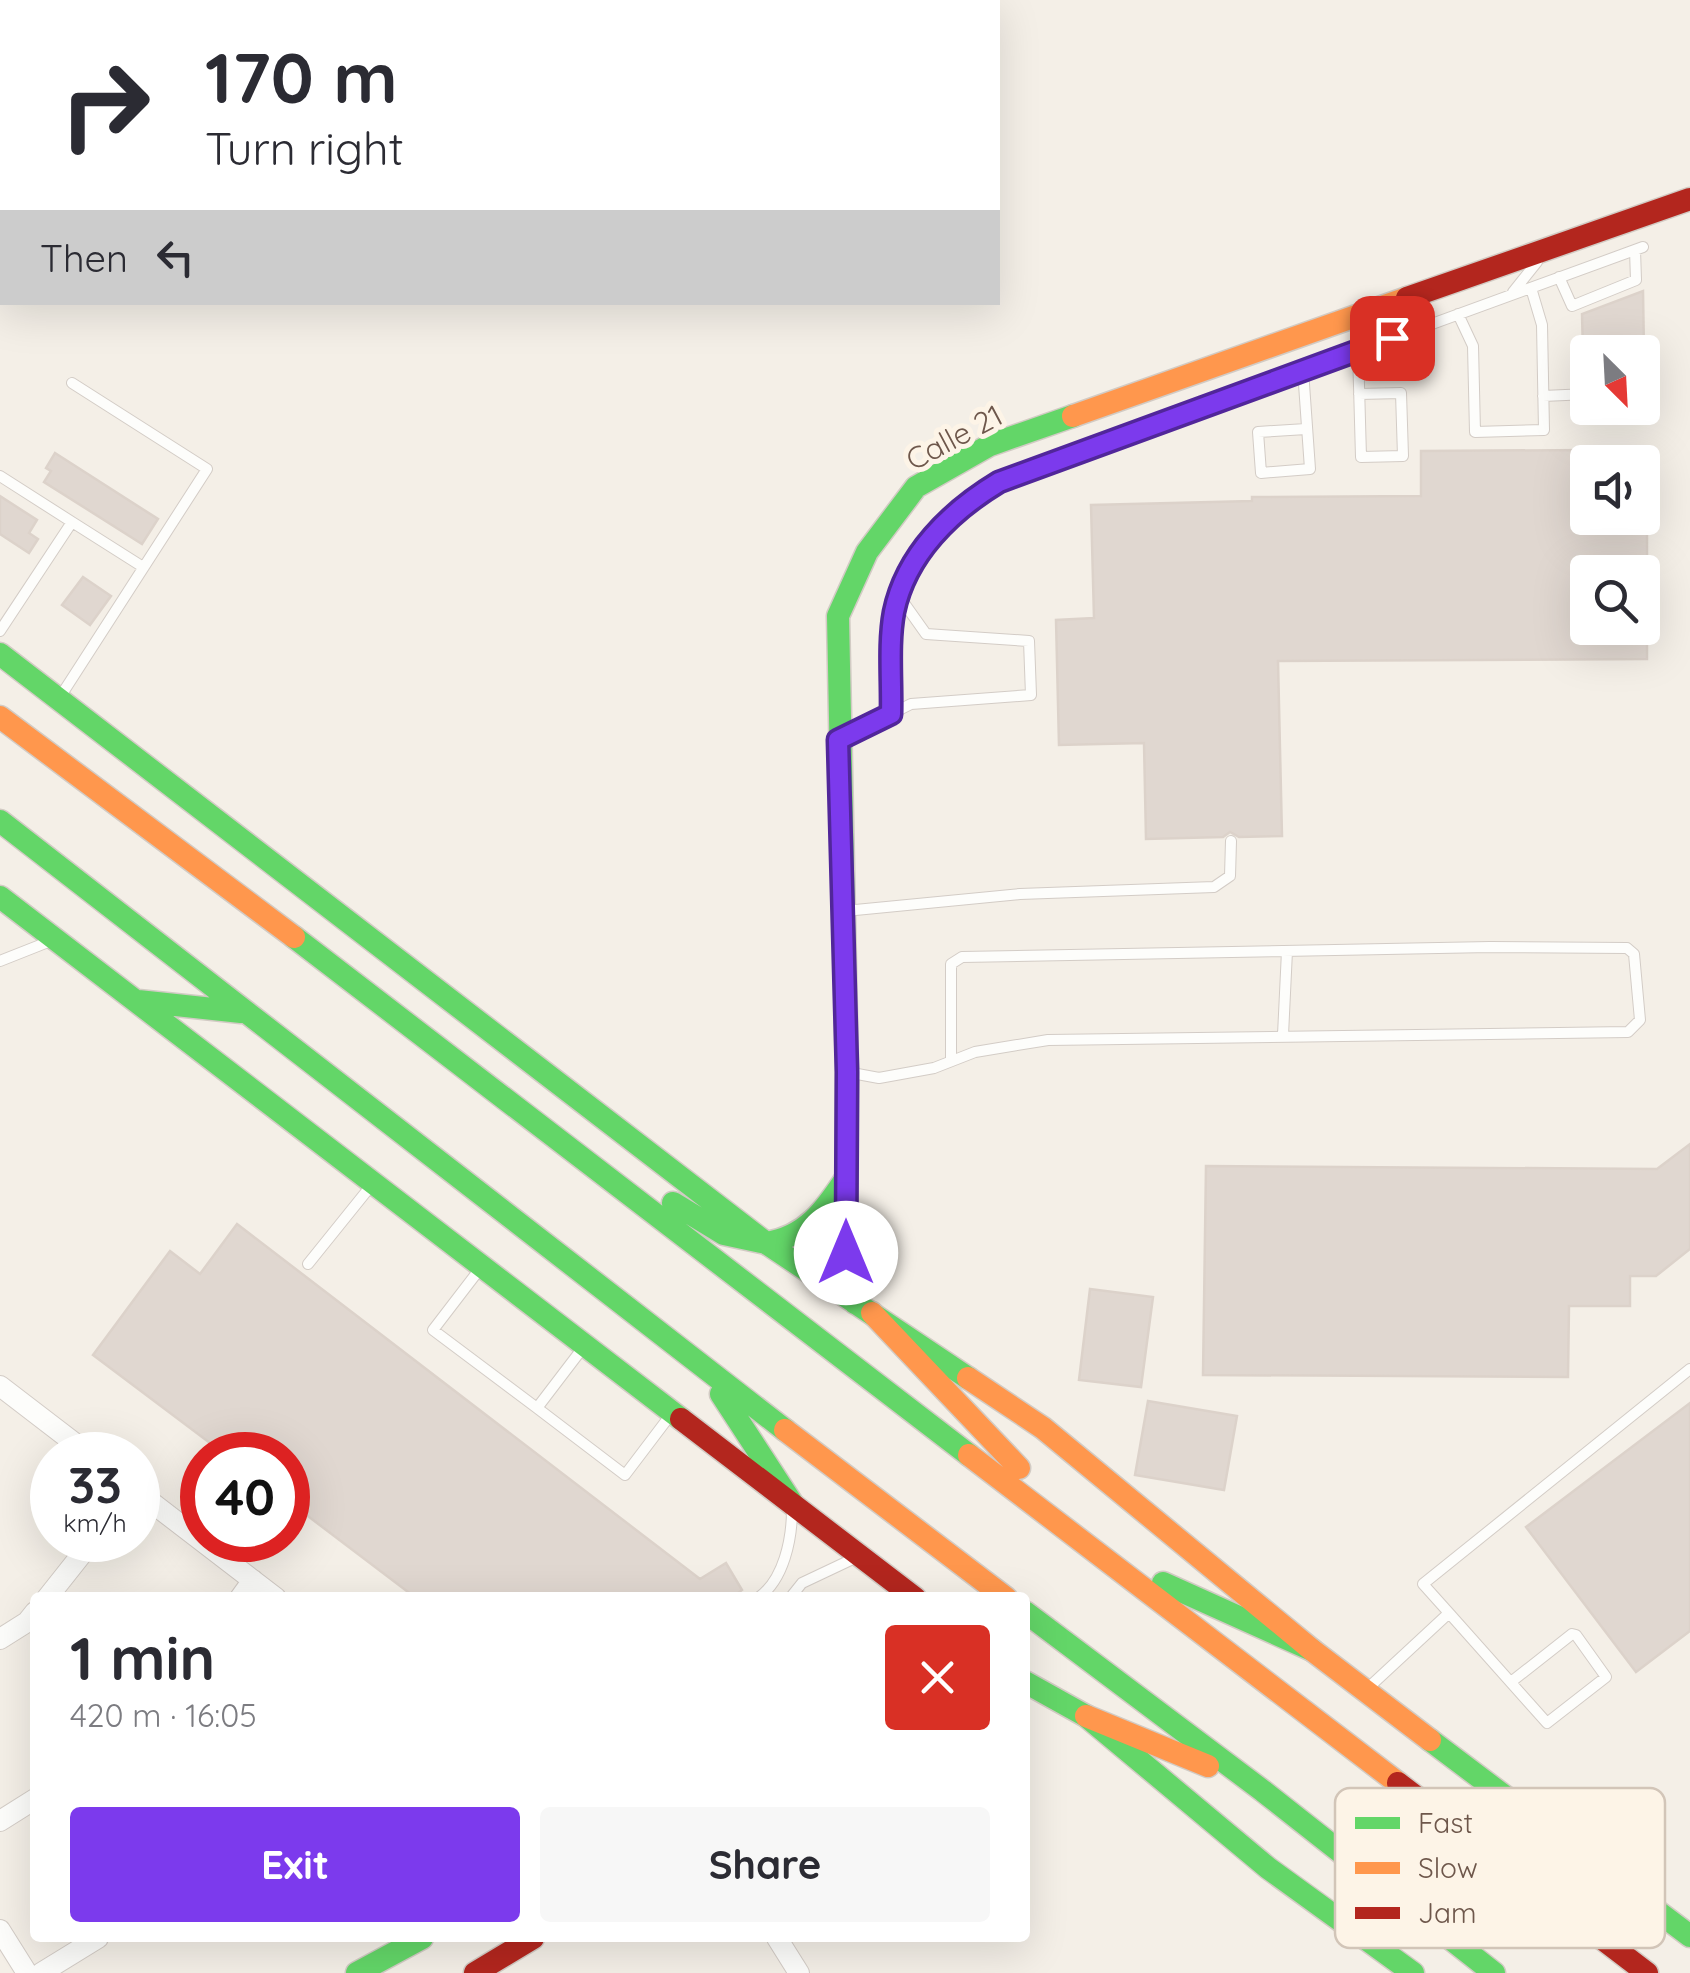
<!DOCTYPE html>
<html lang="en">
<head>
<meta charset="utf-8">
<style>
	body { margin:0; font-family:Quicksand,sans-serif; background:#f7f7f7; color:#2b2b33; height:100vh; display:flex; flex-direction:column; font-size:38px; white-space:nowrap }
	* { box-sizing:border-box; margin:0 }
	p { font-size:32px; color:#7c7c81 }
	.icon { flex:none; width:55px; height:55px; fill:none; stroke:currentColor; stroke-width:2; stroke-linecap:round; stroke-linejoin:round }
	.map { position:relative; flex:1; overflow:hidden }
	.side { position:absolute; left:30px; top:1592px; width:1000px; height:350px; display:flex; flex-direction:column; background:#fff; border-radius:10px; box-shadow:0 10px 40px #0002 }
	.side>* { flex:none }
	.hud { position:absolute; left:0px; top:0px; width:1000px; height:305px; box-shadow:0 10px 40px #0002; background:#fff; color:#2b2b33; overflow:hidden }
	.needle { width:65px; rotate:156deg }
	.controls { position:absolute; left:1570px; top:335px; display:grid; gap:20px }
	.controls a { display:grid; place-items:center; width:90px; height:90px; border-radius:10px; background:#fff; box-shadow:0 10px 40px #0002; font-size:50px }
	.speed { position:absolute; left:30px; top:1432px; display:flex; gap:20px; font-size:50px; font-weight:700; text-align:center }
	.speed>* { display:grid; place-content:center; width:130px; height:130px; border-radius:50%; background:#fff; box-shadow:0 10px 40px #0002; line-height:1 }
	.speed small { font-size:25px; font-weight:400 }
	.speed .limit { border:15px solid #d22; background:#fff; color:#111 }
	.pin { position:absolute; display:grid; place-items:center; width:85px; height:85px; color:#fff; margin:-42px; border-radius:20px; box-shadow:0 5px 15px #0006 }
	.me { position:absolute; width:110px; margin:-55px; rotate:0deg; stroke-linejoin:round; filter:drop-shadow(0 0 8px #0008) }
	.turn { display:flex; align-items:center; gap:35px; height:210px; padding:0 40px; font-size:45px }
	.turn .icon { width:130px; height:130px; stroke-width:2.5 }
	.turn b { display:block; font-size:70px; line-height:85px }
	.then { display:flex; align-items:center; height:95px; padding:0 40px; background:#0003; gap:20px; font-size:38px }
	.round { display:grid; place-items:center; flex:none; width:105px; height:105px; border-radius:10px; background:#f7f7f7 }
	.overview { display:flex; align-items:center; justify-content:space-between; height:170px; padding:0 40px }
	h1 { font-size:60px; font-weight:800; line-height:75px }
	.cta { display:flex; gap:20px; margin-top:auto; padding:20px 40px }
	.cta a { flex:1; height:115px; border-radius:10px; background:#7c3aed; color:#fff; font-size:40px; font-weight:800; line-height:115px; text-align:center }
	.cta a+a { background:#f7f7f7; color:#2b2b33 }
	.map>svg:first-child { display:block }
</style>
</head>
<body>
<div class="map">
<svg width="1690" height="1973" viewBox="0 0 1690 1973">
	<rect width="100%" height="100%" fill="#f4efe7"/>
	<path fill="#e0d7d0" stroke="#dcd2ca" stroke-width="2.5" d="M 1643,291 L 1644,352 L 1583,352 L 1582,314 Z
		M 1588,450 L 1588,518 L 1647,518 L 1647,572 L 1588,572 L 1588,628 L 1647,628 L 1647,659 L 1278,661 L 1282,836 L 1239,837 L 1230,832 L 1223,837 L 1146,839 L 1144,743 L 1059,745 L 1056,620 L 1094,618 L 1091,505 L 1252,501 L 1252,497 L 1421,496 L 1421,451 Z
		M 55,453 L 158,519 L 142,544 L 44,482 L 51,471 L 46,468 Z
		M 0,496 L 37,520 L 29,533 L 38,539 L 29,553 L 0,534 Z
		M 83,577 L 111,596 L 90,625 L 62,605 Z
		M 1690,1144 L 1690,1249 L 1656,1276 L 1630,1276 L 1630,1306 L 1569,1306 L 1568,1377 L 1203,1375 L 1206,1166 L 1657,1169 Z
		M 237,1224 L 700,1579 L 726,1563 L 742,1590 L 731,1598 L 416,1598 L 288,1501 L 288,1455 L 226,1455 L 93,1355 L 170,1251 L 200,1274 Z
		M 1090,1289 L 1153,1297 L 1141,1387 L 1079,1380 Z
		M 1148,1401 L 1237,1416 L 1224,1490 L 1135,1475 Z
		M 1690,1403 L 1690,1631 L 1636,1672 L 1526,1527 Z"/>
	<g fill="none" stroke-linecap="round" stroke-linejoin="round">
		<g stroke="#d3ccc6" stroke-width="12">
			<path id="lane" d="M 1559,277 L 1572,306 L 1636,280 L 1635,250
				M 1513,292 L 1537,262
				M 1458,314 L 1473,346 L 1475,432 L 1544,430 L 1542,325 L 1531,288
				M 1358,350 L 1361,457 L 1403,456 L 1401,393 L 1359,394
				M 1303,370 L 1310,469 L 1261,473 L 1258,432 L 1306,429
				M 1543,396 L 1588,394
				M 0,476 L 72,522 L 0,631
				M 72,522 L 143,567
				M 62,694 L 207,469 L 72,383
				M 891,714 C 892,682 888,644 894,612 C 905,554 951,511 999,482 L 1643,247
				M 845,737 L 911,704 L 1031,695 L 1029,641 L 926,634 L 899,596
				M 845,911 L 1020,894 L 1214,887 L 1230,876 L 1231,841
				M 0,961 L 48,942
				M 1283,1035 L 1287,951
				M 852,1073 L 879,1078 L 934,1068 L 975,1052 L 1048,1040 L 1628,1032 L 1640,1020 L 1634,954 L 1627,948 L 1490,947 L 962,957 L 951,964 L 951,1061
				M 308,1264 L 370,1187
				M 479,1270 L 433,1330 L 537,1408
				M 582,1349 L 537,1408 L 625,1475 L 672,1413
				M 758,1598 C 784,1580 792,1539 792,1509
				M 790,1598 L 802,1583 L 857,1557
				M 1449,1613 L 1547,1723 L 1606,1677 L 1576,1635 L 1572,1634 L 1511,1682
				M 1367,1689 L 1449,1613 L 1423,1584 L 1690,1369"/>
		</g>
		<g stroke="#d3ccc6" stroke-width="22">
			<path id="street" d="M 0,1386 L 90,1455
				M 138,1492 L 276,1598
				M 47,1598 L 93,1540
				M 240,1598 L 253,1580
				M 0,1639 L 27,1622 L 35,1612
				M 0,1821 L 35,1799
				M 0,1930 L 27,1973
				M 777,1938 L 799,1973
				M 41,1973 L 98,1938"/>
		</g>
		<g stroke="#d2cbc4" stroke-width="25">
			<path id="fast" d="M 0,654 L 766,1243 L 968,1378
				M 0,821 L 785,1430
				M 0,897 L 681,1419
				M 294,937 L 969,1455
				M 138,1001 L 241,1012
				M 673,1203 L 724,1234 L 766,1243
				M 766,1243 C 806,1237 825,1210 846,1178
				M 855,1303 L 846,1281 L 847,1072 L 838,616 L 867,552 L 916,487 L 990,445 L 1073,416
				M 721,1394 L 792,1503
				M 1163,1583 L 1312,1650
				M 1025,1612 L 1263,1791 L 1494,1973
				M 1025,1682 L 1086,1716 L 1268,1868 L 1413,1973
				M 1430,1740 L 1690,1936
				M 357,1973 L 422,1938"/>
		</g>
		<g stroke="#d2cbc4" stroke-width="25">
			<path id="slow" d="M 1073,416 L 1407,298
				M 0,717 L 294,937
				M 872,1313 L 1019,1468
				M 968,1378 L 1043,1428 L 1312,1650 L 1430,1740
				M 785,1430 L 1006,1598
				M 969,1455 L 1398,1783
				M 1086,1716 L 1208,1766"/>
		</g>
		<g stroke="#d2cbc4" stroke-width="25">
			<path id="jam" d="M 1407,298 L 1690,199
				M 681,1419 L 915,1598
				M 1398,1783 L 1647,1973
				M 475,1973 L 533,1938"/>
		</g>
		<use href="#lane" stroke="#fdfdfb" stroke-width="10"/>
		<use href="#street" stroke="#fdfdfb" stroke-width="20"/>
		<use href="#fast" stroke="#63d668" stroke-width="22"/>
		<use href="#slow" stroke="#ff974d" stroke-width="22"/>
		<use href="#jam" stroke="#b3261e" stroke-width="22"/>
	</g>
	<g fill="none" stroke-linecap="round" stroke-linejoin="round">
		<g stroke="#51269a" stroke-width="25">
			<path id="route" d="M 846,1253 L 847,1072 L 838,740 L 891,714 C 892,682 888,644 894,612 C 906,554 951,511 999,482 L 1392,338"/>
		</g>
		<use href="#route" stroke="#7c3aed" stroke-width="18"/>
	</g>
	<g text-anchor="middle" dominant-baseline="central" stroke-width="10" stroke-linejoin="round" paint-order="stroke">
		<g font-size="30" fill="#6e574b" stroke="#fdf4e7">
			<text transform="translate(954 437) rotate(-28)">Calle 21</text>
		</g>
	</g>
	<rect x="1335" y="1788" width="330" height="160" rx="15" fill="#fdf4e7" stroke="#d2c5b8" stroke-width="2.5"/>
	<rect x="1355" y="1817" width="45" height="12" fill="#63d668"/>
	<rect x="1355" y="1862" width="45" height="12" fill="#ff974d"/>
	<rect x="1355" y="1907" width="45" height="12" fill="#b3261e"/>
	<g font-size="28" fill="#6e574b">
		<text x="1418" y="1833">Fast</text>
		<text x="1418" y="1878">Slow</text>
		<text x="1418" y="1923">Jam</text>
	</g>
</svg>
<div class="controls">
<a><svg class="needle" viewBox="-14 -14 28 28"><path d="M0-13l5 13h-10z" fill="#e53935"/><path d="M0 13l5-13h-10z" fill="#7c7c81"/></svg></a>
<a><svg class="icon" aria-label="sound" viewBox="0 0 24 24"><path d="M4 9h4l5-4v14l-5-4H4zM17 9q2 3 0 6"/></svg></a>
<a><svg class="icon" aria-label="search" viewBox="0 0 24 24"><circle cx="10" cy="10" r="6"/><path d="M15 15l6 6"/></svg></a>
</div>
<div class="speed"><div>33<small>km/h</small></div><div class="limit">40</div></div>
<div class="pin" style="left:1392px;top:338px;background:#d93025"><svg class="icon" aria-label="arrive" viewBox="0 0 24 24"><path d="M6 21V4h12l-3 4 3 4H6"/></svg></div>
<svg class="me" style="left:846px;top:1253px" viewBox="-20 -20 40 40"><circle r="19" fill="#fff"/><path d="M0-13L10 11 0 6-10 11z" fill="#7c3aed"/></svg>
<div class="hud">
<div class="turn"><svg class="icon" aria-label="right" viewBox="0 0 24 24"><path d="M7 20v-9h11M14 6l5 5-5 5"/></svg><div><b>170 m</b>Turn right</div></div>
<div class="then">Then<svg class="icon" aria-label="left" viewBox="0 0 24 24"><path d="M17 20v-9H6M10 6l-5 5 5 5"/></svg></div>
</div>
<section class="side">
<div class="overview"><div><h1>1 min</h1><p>420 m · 16:05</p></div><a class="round" style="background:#d93025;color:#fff"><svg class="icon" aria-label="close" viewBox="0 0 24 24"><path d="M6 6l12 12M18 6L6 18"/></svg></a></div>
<div class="cta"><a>Exit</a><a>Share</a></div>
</section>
</div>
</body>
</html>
